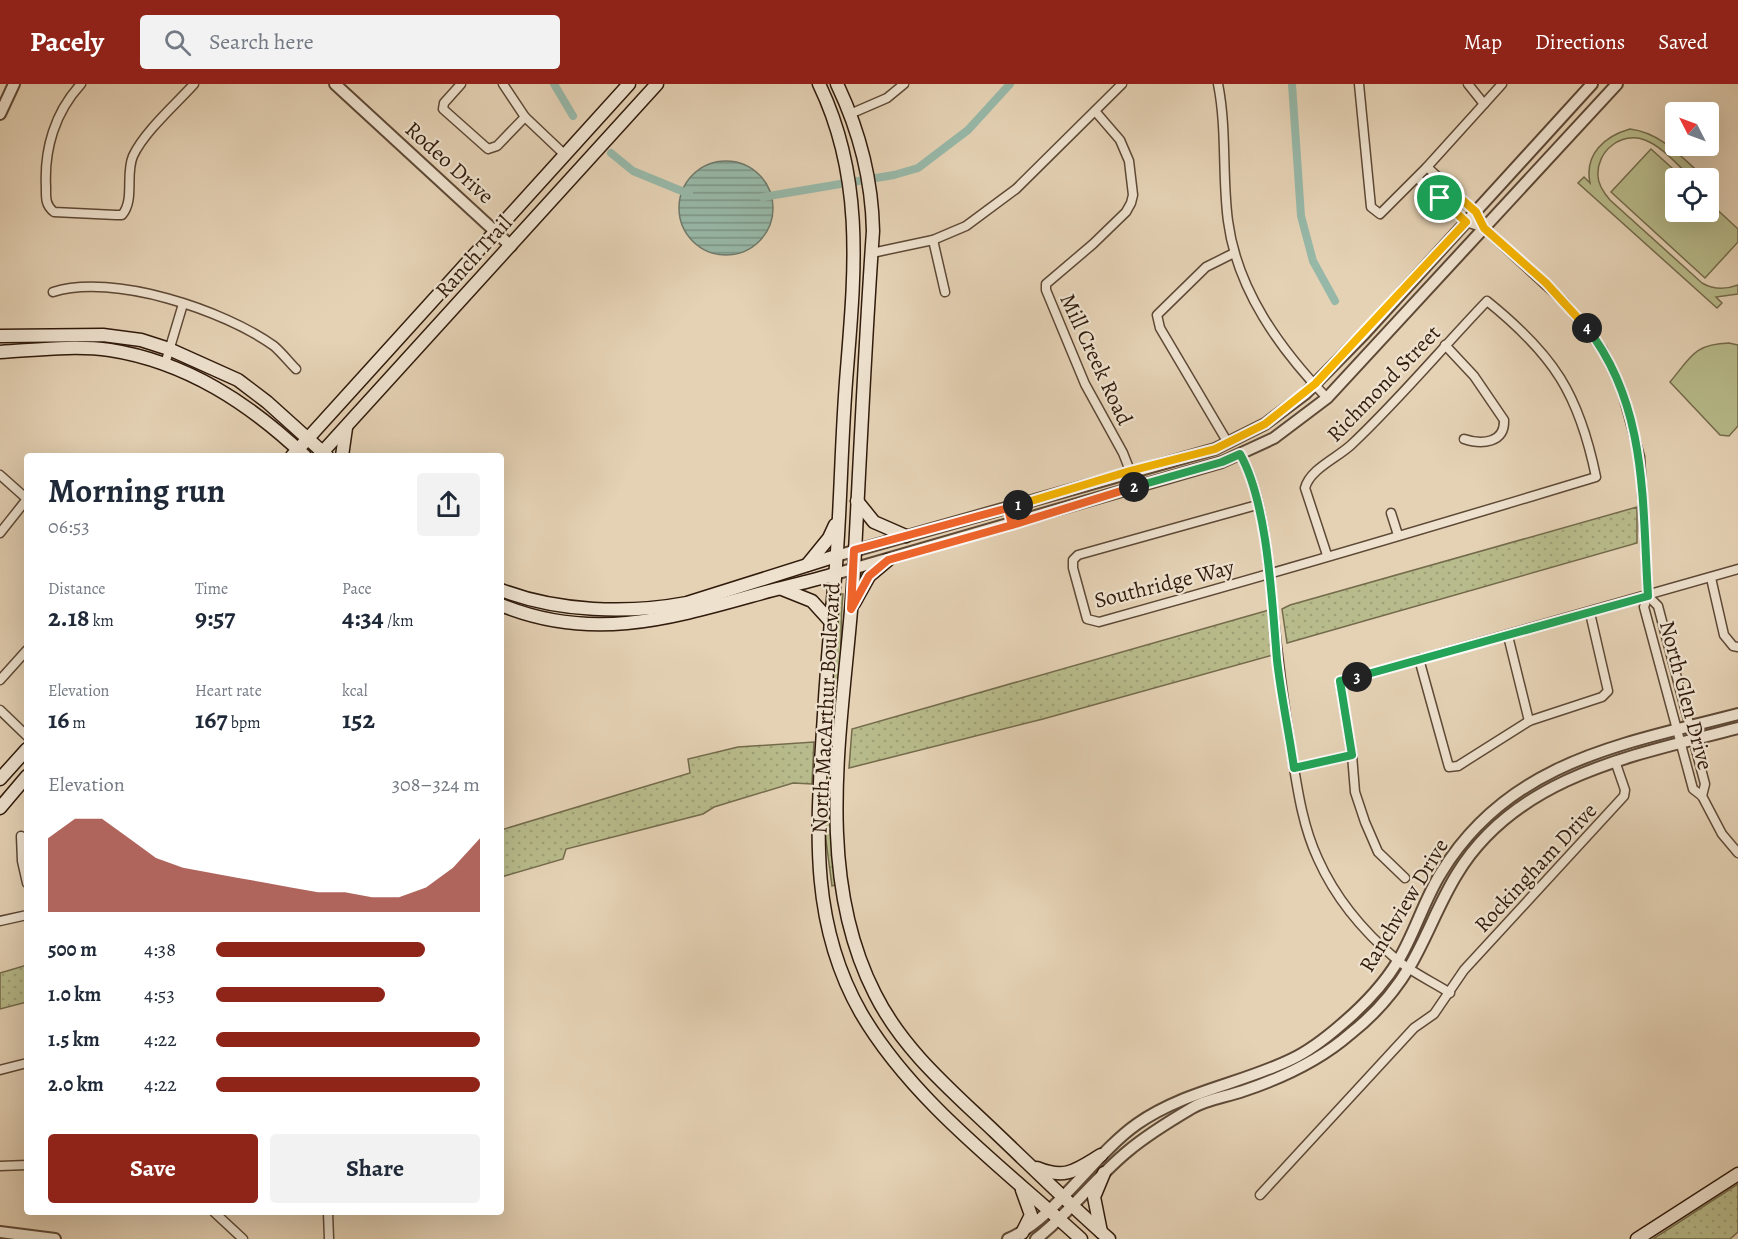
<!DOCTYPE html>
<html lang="en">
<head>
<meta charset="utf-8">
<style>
	body { margin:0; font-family:Alegreya,serif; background:#f2f2f3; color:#1f2937; height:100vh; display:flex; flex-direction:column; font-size:22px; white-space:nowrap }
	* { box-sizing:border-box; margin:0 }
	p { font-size:20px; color:#747a83 }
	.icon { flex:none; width:33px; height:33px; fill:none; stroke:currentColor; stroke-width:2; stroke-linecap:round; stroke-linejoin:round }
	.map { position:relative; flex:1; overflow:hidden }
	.panel { position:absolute; left:24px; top:369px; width:480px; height:762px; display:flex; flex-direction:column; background:#fff; border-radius:6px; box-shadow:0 6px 24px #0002 }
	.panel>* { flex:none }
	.needle { width:39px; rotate:312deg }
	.tools { position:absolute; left:1665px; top:18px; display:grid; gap:12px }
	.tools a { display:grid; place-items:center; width:54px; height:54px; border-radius:6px; background:#fff; box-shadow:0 6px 24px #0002; font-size:30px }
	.pin { position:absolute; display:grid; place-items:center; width:51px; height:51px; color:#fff; margin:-26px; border:3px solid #fff; border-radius:50%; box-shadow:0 2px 6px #0007 }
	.km { position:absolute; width:30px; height:30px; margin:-15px; border-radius:50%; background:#222; color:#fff; font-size:16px; line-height:30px; text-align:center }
	.round { display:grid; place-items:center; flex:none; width:63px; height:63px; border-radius:6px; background:#f2f2f3 }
	.summary { display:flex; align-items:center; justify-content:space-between; height:102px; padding:0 24px }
	h1 { font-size:33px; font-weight:700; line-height:45px }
	.figures { display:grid; grid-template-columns:repeat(3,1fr); gap:9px; height:102px; padding:6px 24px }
	.figures div { display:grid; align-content:center }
	.figures b { font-size:26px; font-weight:700 }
	.figures small { font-size:16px; font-weight:400 }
	.figures p { font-size:16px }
	.chart { height:168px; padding:12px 24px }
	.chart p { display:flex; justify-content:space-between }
	.chart svg { width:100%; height:108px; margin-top:6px; fill:#8f2418; opacity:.7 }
	.action { display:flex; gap:12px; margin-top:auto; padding:12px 24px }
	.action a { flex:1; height:69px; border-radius:6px; background:#8f2418; color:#fff; font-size:24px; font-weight:700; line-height:69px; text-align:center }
	.action a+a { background:#f2f2f3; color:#1f2937 }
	ul { padding:0 24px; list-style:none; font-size:20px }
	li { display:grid; grid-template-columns:96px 72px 1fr; align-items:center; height:45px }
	li i { height:15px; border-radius:8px; background:#8f2418 }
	header { display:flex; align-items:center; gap:36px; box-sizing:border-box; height:84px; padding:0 30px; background:#8f2418; color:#fff }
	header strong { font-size:28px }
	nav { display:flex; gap:33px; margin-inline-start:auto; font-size:21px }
	.search { width:420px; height:54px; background:#f2f2f3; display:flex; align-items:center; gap:15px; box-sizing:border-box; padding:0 21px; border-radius:6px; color:#747a83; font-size:22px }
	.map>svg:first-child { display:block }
	.grass { fill:url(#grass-dots); stroke:#746b4c; stroke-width:1.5 }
	.garden { fill:#b8bb8b; stroke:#746b4c; stroke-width:1.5 }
	.water { fill:url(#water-rules); stroke:#6e796a; stroke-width:1.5 }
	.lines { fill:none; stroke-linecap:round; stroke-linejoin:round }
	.canal { stroke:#97b8a8; stroke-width:8 }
	.minor-casing { stroke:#5e4936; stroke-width:11 }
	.tertiary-casing { stroke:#5e4936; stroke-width:14 }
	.secondary-casing { stroke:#311b0c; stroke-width:15 }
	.minor { stroke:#eee2cf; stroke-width:8 }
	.tertiary { stroke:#eee2cf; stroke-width:10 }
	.secondary { stroke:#eee2cf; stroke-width:12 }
	.split-1-casing { stroke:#fff; stroke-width:12 }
	.split-2-casing { stroke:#fff; stroke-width:12 }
	.split-3-casing { stroke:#fff; stroke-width:12 }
	.split-4-casing { stroke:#fff; stroke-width:12 }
	.split-5-casing { stroke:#fff; stroke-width:12 }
	.split-1 { stroke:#f5b400; stroke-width:8 }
	.split-2 { stroke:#f0652b; stroke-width:8 }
	.split-3 { stroke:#22a559; stroke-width:8 }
	.split-4 { stroke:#22a559; stroke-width:8 }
	.split-5 { stroke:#f5b400; stroke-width:8 }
	.labels { text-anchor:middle; stroke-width:4.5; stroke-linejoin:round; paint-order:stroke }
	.street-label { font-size:22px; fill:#311b0c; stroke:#eee2cf }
</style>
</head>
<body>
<header>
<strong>Pacely</strong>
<div class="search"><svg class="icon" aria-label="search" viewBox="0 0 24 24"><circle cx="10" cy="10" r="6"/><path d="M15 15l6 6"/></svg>Search here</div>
<nav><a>Map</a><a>Directions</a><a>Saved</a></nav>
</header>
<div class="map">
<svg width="1738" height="1155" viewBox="0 0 1738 1155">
	<defs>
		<pattern id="grass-dots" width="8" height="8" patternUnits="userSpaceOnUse" patternTransform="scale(1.5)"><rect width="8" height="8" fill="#b8bb8b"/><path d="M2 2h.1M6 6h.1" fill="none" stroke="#9fa077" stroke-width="1.8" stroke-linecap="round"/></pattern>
		<pattern id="water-rules" width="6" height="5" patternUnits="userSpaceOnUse" patternTransform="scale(1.5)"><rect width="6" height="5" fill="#97b8a8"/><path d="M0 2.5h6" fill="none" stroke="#7c9587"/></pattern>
	</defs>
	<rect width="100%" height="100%" fill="#e5d2b5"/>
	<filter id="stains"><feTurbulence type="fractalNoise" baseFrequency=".00333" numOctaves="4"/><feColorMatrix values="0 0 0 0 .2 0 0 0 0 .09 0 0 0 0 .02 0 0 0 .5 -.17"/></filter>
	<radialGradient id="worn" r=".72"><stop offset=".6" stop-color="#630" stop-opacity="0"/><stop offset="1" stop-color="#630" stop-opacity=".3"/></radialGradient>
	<g class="grass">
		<polygon points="1637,423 1637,459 1287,559 1282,525 1290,521"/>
		<path d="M838 510H843C840 541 841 571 841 602 840 669 830 734 835 801L832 802 823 734Z"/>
		<polygon points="1269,526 1273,571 1043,635 849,684 852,645"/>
		<polygon points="814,658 812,700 793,699 714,723 703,730 566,765 563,775 501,793 501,746 690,689 688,675 738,663"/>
		<polygon points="27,881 27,918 0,925 0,889"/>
		<polygon points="1738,1100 1738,1148 1730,1155 1653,1155"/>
	</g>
	<g class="garden">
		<path d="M1630 45C1662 49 1682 74 1705 94H1692C1678 82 1663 63 1645 56 1622 47 1596 67 1598 92 1598 101 1604 109 1610 116L1702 199C1714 206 1725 206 1738 201V210L1716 213 1722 219 1717 224 1578 99 1584 93 1590 99C1584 70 1605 52 1630 45Z"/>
		<polygon points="1651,65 1683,94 1676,94 1676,128 1708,128 1709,118 1738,145 1738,158 1705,194 1611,108"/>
		<path d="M1729 259 1738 261V342L1729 352 1720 351 1670 298C1691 273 1694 260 1729 259Z"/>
	</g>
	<circle class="water" cx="726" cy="124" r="47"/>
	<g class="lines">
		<g class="canal">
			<polyline points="554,0 573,32"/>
			<polyline points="1292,0 1301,132 1313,177 1335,217"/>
			<polyline points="611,69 633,87 689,110"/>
			<polyline points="763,113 894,91 918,84 968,46 1010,0"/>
		</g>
		<defs>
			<g id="minor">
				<path d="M81 0C55 28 44 65 46 103 46 113 45 121 54 128L116 131H122C135 116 125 90 133 72 144 48 176 20 194 0"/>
				<polyline points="461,0 444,19 443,25 488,65 497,62 525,33"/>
				<polyline points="503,0 525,33 564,70"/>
				<path d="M1218 0C1227 45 1222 92 1228 137 1237 206 1280 265 1327 314"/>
				<polyline points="1359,0 1371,123 1380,130 1427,83 1502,0"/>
				<polyline points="1468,0 1484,20"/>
				<polyline points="1095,27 1120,56 1129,77 1133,111 1131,119 1126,128 1093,160 1046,200 1046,206 1085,300 1123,369 1136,402"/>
				<polyline points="850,30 887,14 904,0"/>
				<polyline points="1427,83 1476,128 1484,144 1564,218 1603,266 1621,304 1640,373 1648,512 1644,523 1693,705 1702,712 1722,750 1738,769"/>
				<polyline points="1417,94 1466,138 1484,144"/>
				<polyline points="933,156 945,208"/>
				<polyline points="872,169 933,156 966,142 1016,105 1122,0"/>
				<path d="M53 208C113 189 224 226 274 262 282 269 289 278 296 285"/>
				<path d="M1445 261 1474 292 1504 336C1505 359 1482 361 1464 355"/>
				<polyline points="165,280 183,220"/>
				<polyline points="1228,359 1160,244 1157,231 1206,183 1234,169"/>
				<path d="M1240 370C1262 407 1268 473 1272 516 1277 566 1283 615 1291 665 1297 702 1302 741 1318 775 1335 813 1364 848 1396 875 1411 888 1433 898 1450 909"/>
				<polyline points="0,391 27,415"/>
				<path d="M1257 421 1078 471 1073 476V484L1087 535 1099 538C1265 492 1431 443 1596 393 1579 310 1554 271 1487 217 1441 265 1399 316 1351 361 1337 374 1310 385 1305 404L1327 471"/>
				<polyline points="1391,429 1398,451"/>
				<polyline points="0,449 27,415"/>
				<polyline points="1711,494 1724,551 1733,562 1738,563"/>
				<polyline points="1648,512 1658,522 1705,700 1702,712"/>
				<polyline points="1508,552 1529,637"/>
				<polyline points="1419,575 1447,676 1449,683 1458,682 1529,637 1602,613 1608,607 1590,529"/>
				<polyline points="0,596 27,566"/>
				<polyline points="0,626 27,652"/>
				<polyline points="1294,684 1352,671"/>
				<polyline points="21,752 22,777 27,799"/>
				<polyline points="1405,794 1378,768 1365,738 1355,708 1352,671 1340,598 1738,485"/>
				<polyline points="0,837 27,831"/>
				<polyline points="0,986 27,979"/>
				<polyline points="0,1082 27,1081"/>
				<polyline points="1260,1111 1414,944 1434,930 1464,886 1624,712 1625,706 1615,677"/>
				<polyline points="214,1128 243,1155"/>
				<polyline points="328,1128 329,1155"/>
			</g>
			<g id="tertiary">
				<polyline points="335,0 511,162"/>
				<polyline points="0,30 14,0"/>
				<polyline points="836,472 1215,365 1265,340 1305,310 1365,249 1592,0"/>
				<polyline points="835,490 1222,378 1274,354 1327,314 1617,0"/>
				<polyline points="0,1148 55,1155"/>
				<path d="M1008 1155C1055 1135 1093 1071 1137 1040 1184 1007 1241 1000 1292 975 1309 967 1327 953 1342 940 1362 923 1384 900 1398 877 1415 849 1424 816 1441 789 1509 677 1623 660 1738 630"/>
				<path d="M1036 1155C1070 1129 1095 1094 1128 1067 1147 1051 1170 1037 1192 1024 1207 1015 1226 1013 1243 1007 1282 994 1319 977 1350 950 1373 932 1395 907 1410 882 1427 853 1439 819 1457 790 1517 691 1636 671 1738 644"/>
			</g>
			<g id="secondary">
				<path d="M819 0C864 93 855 186 847 285 841 355 841 425 835 494 830 545 826 595 823 646 817 745 809 838 861 929 913 1018 1006 1086 1081 1155"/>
				<path d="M837 0C860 48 872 95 873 147 865 260 860 374 854 487 846 625 809 781 875 910 903 966 950 1005 995 1048 1033 1084 1070 1121 1109 1155"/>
				<polyline points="0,252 103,251 141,256 169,265 238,296 267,318 327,372"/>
				<path d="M0 268C36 266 74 261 110 266 187 278 250 320 305 372"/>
				<polyline points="292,372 629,0"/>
				<polyline points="319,372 657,0"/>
				<polyline points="342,372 346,344"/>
				<polyline points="857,417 874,438 906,452"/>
				<polyline points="807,481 829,454 835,441"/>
				<polyline points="782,505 812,517 831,538"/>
				<path d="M501 506C558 528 628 530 687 519L836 472"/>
				<polyline points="854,519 869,492 888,476"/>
				<path d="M501 521C589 557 665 536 751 512 779 504 808 498 835 490"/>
				<polyline points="0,695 27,665"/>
				<polyline points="0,724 27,692"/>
				<path d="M1037 1084C1066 1096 1076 1086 1101 1071"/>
				<polyline points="1022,1106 1031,1131 1022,1149"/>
				<polyline points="1101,1148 1094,1113 1104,1089"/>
				<polyline points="1637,1155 1738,1090"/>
			</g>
		</defs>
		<use href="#minor" class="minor-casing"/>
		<use href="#tertiary" class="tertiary-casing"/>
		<use href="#secondary" class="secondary-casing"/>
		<use href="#minor" class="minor"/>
		<use href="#tertiary" class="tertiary"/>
		<use href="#secondary" class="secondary"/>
	</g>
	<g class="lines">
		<defs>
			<polyline id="split-1" points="1018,421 1130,387 1215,365 1265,340 1315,300 1466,138 1440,114"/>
			<polyline id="split-2" points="1018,421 1008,424 1012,441 888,476 869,492 851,525 854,466 1008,424 1012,441 1134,403"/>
			<path id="split-3" d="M1134 403 1222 378 1240 370C1268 419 1272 519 1277 576 1281 612 1289 648 1294 684L1352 671 1340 597 1357 593"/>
			<path id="split-4" d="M1357 593 1648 512C1642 419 1648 322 1587 244"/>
			<polyline id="split-5" points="1440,114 1449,104 1476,128 1484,144 1546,199 1587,244"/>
		</defs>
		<use href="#split-1" class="split-1-casing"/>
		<use href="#split-2" class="split-2-casing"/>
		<use href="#split-3" class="split-3-casing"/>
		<use href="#split-4" class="split-4-casing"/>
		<use href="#split-5" class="split-5-casing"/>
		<use href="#split-1" class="split-1"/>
		<use href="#split-2" class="split-2"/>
		<use href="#split-3" class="split-3"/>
		<use href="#split-4" class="split-4"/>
		<use href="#split-5" class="split-5"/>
	</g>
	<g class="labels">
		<g class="street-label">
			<text transform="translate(450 78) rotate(42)" y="8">Rodeo Drive</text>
			<text transform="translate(473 172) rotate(-48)" y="8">Ranch Trail</text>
			<text transform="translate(1097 275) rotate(65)" y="8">Mill Creek Road</text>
			<text transform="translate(1383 299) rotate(-46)" y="8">Richmond Street</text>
			<text transform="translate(1164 499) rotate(-14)" y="8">Southridge Way</text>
			<text transform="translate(1687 611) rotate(75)" y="8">North Glen Drive</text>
			<text transform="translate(825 624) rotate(-87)" y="8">North MacArthur Boulevard</text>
			<text transform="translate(1535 783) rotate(-47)" y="8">Rockingham Drive</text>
			<text transform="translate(1403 821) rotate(-59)" y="8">Ranchview Drive</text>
		</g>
	</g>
	<rect width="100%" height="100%" filter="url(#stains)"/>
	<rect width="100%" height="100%" fill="url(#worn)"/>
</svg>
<div class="tools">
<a><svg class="needle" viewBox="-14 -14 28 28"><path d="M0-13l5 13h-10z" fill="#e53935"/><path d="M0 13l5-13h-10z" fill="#747a83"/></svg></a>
<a><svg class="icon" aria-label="locate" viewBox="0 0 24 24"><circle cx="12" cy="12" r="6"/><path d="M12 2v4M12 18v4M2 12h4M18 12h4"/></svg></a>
</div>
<div class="pin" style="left:1440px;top:114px;background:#1e9e55"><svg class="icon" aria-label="arrive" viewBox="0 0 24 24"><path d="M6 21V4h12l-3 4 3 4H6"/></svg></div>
<b class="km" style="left:1018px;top:421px">1</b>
<b class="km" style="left:1134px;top:403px">2</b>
<b class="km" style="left:1357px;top:593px">3</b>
<b class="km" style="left:1587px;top:244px">4</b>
<section class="panel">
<div class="summary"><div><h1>Morning run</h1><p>06:53</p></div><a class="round"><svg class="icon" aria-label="share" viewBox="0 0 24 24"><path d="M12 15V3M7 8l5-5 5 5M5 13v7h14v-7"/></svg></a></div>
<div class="figures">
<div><p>Distance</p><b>2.18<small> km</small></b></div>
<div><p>Time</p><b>9:57</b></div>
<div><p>Pace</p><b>4:34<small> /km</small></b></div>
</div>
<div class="figures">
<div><p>Elevation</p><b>16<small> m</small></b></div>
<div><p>Heart rate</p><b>167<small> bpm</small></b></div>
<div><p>kcal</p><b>152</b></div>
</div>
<div class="chart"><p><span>Elevation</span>308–324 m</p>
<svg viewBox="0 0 160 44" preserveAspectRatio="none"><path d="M0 44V14L10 6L20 6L30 14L40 22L50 26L60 28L70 30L80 32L90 34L100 36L110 36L120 38L130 38L140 34L150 26L160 14V44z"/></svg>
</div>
<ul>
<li><b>500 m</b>4:38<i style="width:79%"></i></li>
<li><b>1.0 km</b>4:53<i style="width:64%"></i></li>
<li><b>1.5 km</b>4:22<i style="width:100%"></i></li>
<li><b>2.0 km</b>4:22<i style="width:100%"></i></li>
</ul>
<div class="action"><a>Save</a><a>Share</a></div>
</section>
</div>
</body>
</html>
